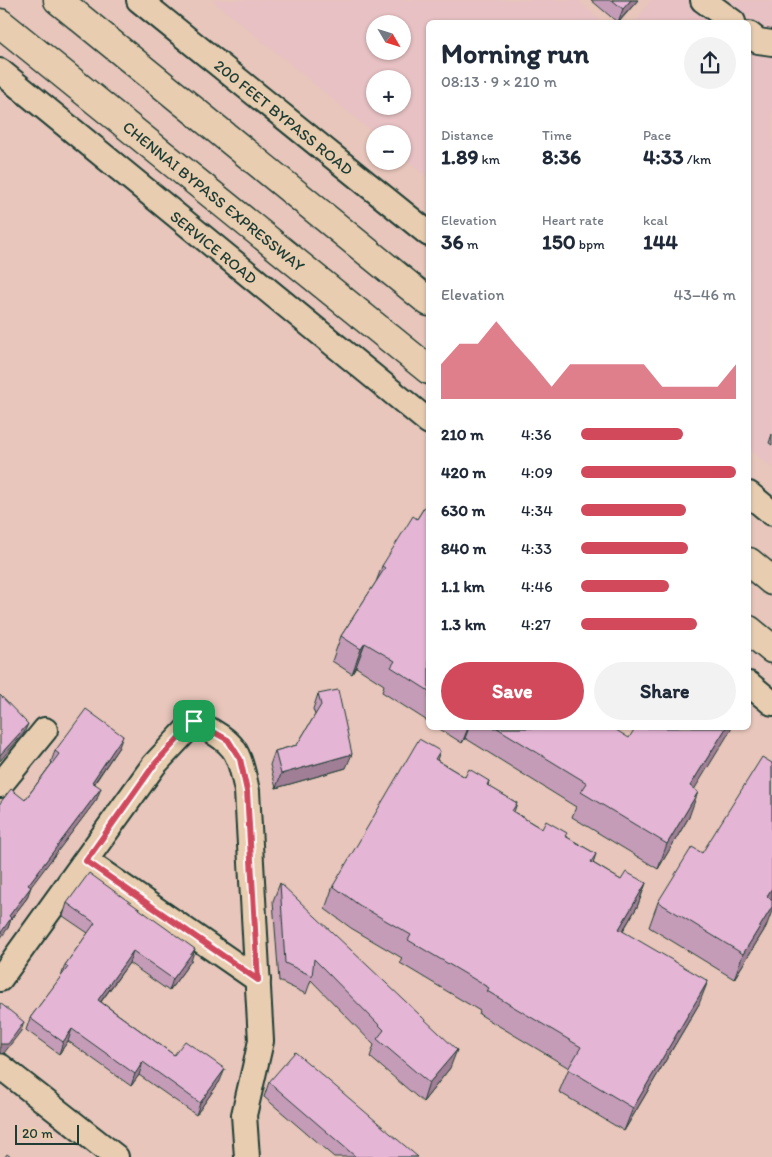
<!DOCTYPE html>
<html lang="en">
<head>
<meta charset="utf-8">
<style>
	body { margin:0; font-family:Itim,sans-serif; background:#f2f2f3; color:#1f2937; height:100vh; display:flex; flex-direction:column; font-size:19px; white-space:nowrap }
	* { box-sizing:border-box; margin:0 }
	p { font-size:16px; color:#747a83 }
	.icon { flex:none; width:28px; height:28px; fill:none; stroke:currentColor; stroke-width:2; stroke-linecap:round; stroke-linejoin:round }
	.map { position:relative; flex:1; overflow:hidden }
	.side { position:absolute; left:426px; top:20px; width:325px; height:710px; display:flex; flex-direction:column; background:#fff; border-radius:8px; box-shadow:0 1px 4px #0004 }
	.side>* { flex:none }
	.needle { width:32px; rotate:128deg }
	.controls { position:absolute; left:366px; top:15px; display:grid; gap:10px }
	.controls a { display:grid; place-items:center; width:45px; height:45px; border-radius:50%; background:#fff; box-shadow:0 1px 4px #0004; font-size:25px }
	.scale { position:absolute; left:15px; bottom:12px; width:64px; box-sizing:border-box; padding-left:5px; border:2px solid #1f3d34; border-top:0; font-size:14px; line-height:18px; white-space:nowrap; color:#1f3d34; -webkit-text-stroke:4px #e9cdb0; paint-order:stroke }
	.pin { position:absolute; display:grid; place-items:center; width:42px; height:42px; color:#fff; margin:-21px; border-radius:10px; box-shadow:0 2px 8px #0006 }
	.round { display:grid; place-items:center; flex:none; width:52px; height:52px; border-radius:26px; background:#f2f2f3 }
	.head { display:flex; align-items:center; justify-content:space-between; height:85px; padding:0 15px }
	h1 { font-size:28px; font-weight:700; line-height:38px }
	.figures { display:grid; grid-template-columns:repeat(3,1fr); gap:8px; height:85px; padding:5px 15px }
	.figures div { display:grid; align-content:center }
	.figures b { font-size:21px; font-weight:700 }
	.figures small { font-size:14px; font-weight:400 }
	.figures p { font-size:14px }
	.chart { height:140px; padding:10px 15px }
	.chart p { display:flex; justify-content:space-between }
	.chart svg { width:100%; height:90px; margin-top:5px; fill:#d1495b; opacity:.7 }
	.primary-button { display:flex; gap:10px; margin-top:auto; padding:10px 15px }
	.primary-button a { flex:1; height:58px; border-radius:30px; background:#d1495b; color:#fff; font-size:20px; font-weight:700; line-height:58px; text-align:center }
	.primary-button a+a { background:#f2f2f3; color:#1f2937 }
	ul { padding:0 15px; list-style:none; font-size:16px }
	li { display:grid; grid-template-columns:80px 60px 1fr; align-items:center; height:38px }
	li i { height:12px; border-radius:6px; background:#d1495b }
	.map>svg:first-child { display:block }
	.built { fill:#e7c1c3; fill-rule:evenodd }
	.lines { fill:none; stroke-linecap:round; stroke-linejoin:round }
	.minor-casing { stroke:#1f3d34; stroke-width:28 }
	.highway-casing { stroke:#1f3d34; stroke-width:31 }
	.minor { stroke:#e9cdb0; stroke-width:24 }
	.highway { stroke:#e9cdb0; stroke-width:28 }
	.wall { fill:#c59cb8; stroke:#1f3d34 }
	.shaded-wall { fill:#a07f96; stroke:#1f3d34 }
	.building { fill:#e5b5d6; stroke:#1f3d34 }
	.route-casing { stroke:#fff; stroke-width:10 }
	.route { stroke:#d1495b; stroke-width:6 }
	.labels { text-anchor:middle; stroke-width:4; stroke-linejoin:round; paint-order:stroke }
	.street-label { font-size:16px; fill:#1f3d34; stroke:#e9cdb0 }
</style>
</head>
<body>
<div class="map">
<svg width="772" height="1157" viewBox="0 0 772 1157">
	<rect width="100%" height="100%" fill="#e8c6bb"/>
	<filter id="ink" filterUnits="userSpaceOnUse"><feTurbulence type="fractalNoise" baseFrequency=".02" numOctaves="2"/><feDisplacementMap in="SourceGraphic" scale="10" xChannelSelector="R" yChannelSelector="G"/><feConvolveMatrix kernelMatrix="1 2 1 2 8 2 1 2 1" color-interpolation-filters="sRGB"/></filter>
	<g filter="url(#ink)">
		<g class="built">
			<path d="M212 0H577L602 22H429V179L403 157 402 134H375ZM375 24H402V51H375ZM375 79H402V106H375Z"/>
			<polygon points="651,0 772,0 772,468 749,449 749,22 636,22"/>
		</g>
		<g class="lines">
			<defs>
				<g id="minor">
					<polyline points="139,0 429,234"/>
					<polyline points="703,0 733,22"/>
					<polyline points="749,34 758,41 772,43"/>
					<polyline points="0,71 429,422"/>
					<polyline points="749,494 772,513"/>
					<polyline points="749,684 772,703"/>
					<polyline points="0,785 45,730"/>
					<polyline points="86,861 258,980"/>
					<path d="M0 979 154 765 195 721C235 745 237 744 247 791L261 1041 244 1115 247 1157"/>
					<polyline points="0,1066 116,1157"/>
				</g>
				<g id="highway">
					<polyline points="58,0 429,302"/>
					<polyline points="0,23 429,370"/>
					<polyline points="749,562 772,581"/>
					<polyline points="749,630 772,649"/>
				</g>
			</defs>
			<use href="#minor" class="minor-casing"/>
			<use href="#highway" class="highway-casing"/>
			<use href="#minor" class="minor"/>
			<use href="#highway" class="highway"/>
		</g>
		<g class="wall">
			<polygon points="591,0 638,0 619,22 617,22"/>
			<polygon points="772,434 772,445 769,443"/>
			<polygon points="429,500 429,722 382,692 384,685 356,667 352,674 332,661 341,636 376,582 382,566 417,519"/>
			<polygon points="318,694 346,768 276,788 270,765 275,751 297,745 315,715 313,709"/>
			<polygon points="438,728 613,728 694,789 689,817 658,869 572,817 576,807 465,738 462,743"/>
			<polygon points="119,747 95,783 97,799 30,887 27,898 11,919 8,928 25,800 52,763 51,762 55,751"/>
			<polygon points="440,751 437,760 465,777 489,781 488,786 517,803 514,812 542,829 565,836 596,854 593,863 621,880 646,883 637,907 623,931 699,1004 624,1131 559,1092 569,1068 479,1014 480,1011 400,963 402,958 351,928 325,909 333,886"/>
			<polygon points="772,763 772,898 766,927 734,979 649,927 658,902 702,853"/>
			<polygon points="280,883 450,1068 423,1102 370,1057 374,1045 311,980 306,994 279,981 273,901"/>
			<polygon points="67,903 191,961 169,991 129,963 101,1002 174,1055 220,1081 196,1115 139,1075 131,1086 68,1041 59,1054 26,1030 30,1018 61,977 65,965 88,933 63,916"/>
			<polygon points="269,1082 418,1157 334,1157 264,1097"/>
		</g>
		<g class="shaded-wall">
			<polygon points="631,0 638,0 618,22 623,9"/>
			<polygon points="365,643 356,667 352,674 361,649"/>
			<polygon points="28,724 24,733 0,761 0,755"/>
			<polygon points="468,728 469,728 465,738 462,743"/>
			<polygon points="726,728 732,728 681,811 690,786"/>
			<polygon points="123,736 119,747 88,792 92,782"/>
			<polygon points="352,754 346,768 276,788 281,774"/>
			<polygon points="101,788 97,799 24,896 28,885"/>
			<polygon points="698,792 689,817 658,869 667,844"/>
			<polygon points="646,883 637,907 610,952 619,929"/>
			<polygon points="31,887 27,898 11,919 8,928 0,939 0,934 9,916"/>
			<polygon points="772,888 772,898 758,921 767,896"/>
			<polygon points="772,907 772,911 766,927 734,979 743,954"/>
			<polygon points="195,949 191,961 169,991 173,979"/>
			<polygon points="133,951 129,963 93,1012 98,1000"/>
			<polygon points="708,981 699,1004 624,1131 633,1108"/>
			<polygon points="24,1022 21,1031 4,1053 0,1054 0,1044"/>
			<polygon points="72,1029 68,1041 59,1054 63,1042"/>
			<polygon points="457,1050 450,1068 423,1102 429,1083"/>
			<polygon points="143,1062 139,1075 131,1086 135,1074"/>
			<polygon points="225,1069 220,1081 196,1115 200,1103"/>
		</g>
		<g class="building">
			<polygon points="612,0 631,0 623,9"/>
			<polygon points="429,500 429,691 391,667 395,661 365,643 361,649 341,636 385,568 382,566 413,516 417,519"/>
			<polygon points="338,690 352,754 281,774 275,751 297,745 321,705 318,694"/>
			<polygon points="0,695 28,724 0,755"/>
			<polygon points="86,709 123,736 92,782 101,788 28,885 31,887 9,916 11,918 0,934 0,803 11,789 25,800 59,754 55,751"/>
			<polygon points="497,728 613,728 629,738 635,728 726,728 690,786 698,792 667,844 581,792 587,783"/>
			<polygon points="419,739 440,751 435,759 465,777 469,769 489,781 487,785 517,803 512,811 542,829 546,821 567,833 565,836 596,854 591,862 621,880 626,872 646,883 619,929 708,981 633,1108 568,1069 581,1047 487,991 489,988 408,940 411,935 359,905 333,886"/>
			<polygon points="762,757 772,763 772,888 767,896 772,900 772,907 743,954 658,902 692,847 702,853"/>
			<polygon points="89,873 195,949 173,979 133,951 98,1000 174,1055 185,1041 225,1069 200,1103 143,1062 135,1074 72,1029 63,1042 30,1018 68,967 65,965 95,923 67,903"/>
			<polygon points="280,883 457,1050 429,1083 377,1039 384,1030 314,959 312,976 285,963"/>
			<polygon points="0,1003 24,1022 8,1044 0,1044"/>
			<polygon points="295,1052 418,1157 356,1157 269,1082"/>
			<polygon points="7,1154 11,1157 5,1157"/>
		</g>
	</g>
	<g class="lines" filter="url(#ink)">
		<defs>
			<polygon id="route" points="194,721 228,740 240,759 247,791 258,980 86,861 154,765"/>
		</defs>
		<use href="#route" class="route-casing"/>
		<use href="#route" class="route"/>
	</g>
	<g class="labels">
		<g class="street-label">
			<text transform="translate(284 117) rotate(39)" y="6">200 FEET BYPASS ROAD</text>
			<text transform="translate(214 196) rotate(39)" y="6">CHENNAI BYPASS EXPRESSWAY</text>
			<text transform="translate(214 247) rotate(39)" y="6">SERVICE ROAD</text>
		</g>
	</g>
</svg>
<div class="controls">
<a><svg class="needle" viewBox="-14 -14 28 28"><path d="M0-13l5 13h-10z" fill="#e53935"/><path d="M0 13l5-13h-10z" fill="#747a83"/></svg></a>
<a>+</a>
<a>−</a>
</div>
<div class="scale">20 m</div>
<div class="pin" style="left:194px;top:721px;background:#1e9e55"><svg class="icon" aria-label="arrive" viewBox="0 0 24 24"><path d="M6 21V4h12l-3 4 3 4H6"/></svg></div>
<section class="side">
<div class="head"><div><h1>Morning run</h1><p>08:13 · 9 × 210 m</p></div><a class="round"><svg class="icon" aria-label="share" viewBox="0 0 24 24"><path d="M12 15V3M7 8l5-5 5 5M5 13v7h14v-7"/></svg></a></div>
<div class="figures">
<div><p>Distance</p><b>1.89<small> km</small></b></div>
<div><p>Time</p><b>8:36</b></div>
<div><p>Pace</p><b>4:33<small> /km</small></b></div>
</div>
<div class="figures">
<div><p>Elevation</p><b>36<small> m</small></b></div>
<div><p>Heart rate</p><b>150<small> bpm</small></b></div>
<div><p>kcal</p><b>144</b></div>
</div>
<div class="chart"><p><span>Elevation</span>43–46 m</p>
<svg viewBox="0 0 160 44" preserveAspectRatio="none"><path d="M0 44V27L10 17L20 17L30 6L40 17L50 27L60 38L70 27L80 27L90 27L100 27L110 27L120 38L130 38L140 38L150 38L160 27V44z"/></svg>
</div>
<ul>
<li><b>210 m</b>4:36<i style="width:66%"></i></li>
<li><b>420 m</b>4:09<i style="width:100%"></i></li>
<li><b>630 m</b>4:34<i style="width:68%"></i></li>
<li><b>840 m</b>4:33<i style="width:69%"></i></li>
<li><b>1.1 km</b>4:46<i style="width:57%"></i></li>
<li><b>1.3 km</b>4:27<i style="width:75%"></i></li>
</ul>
<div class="primary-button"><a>Save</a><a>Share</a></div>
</section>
</div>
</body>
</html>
